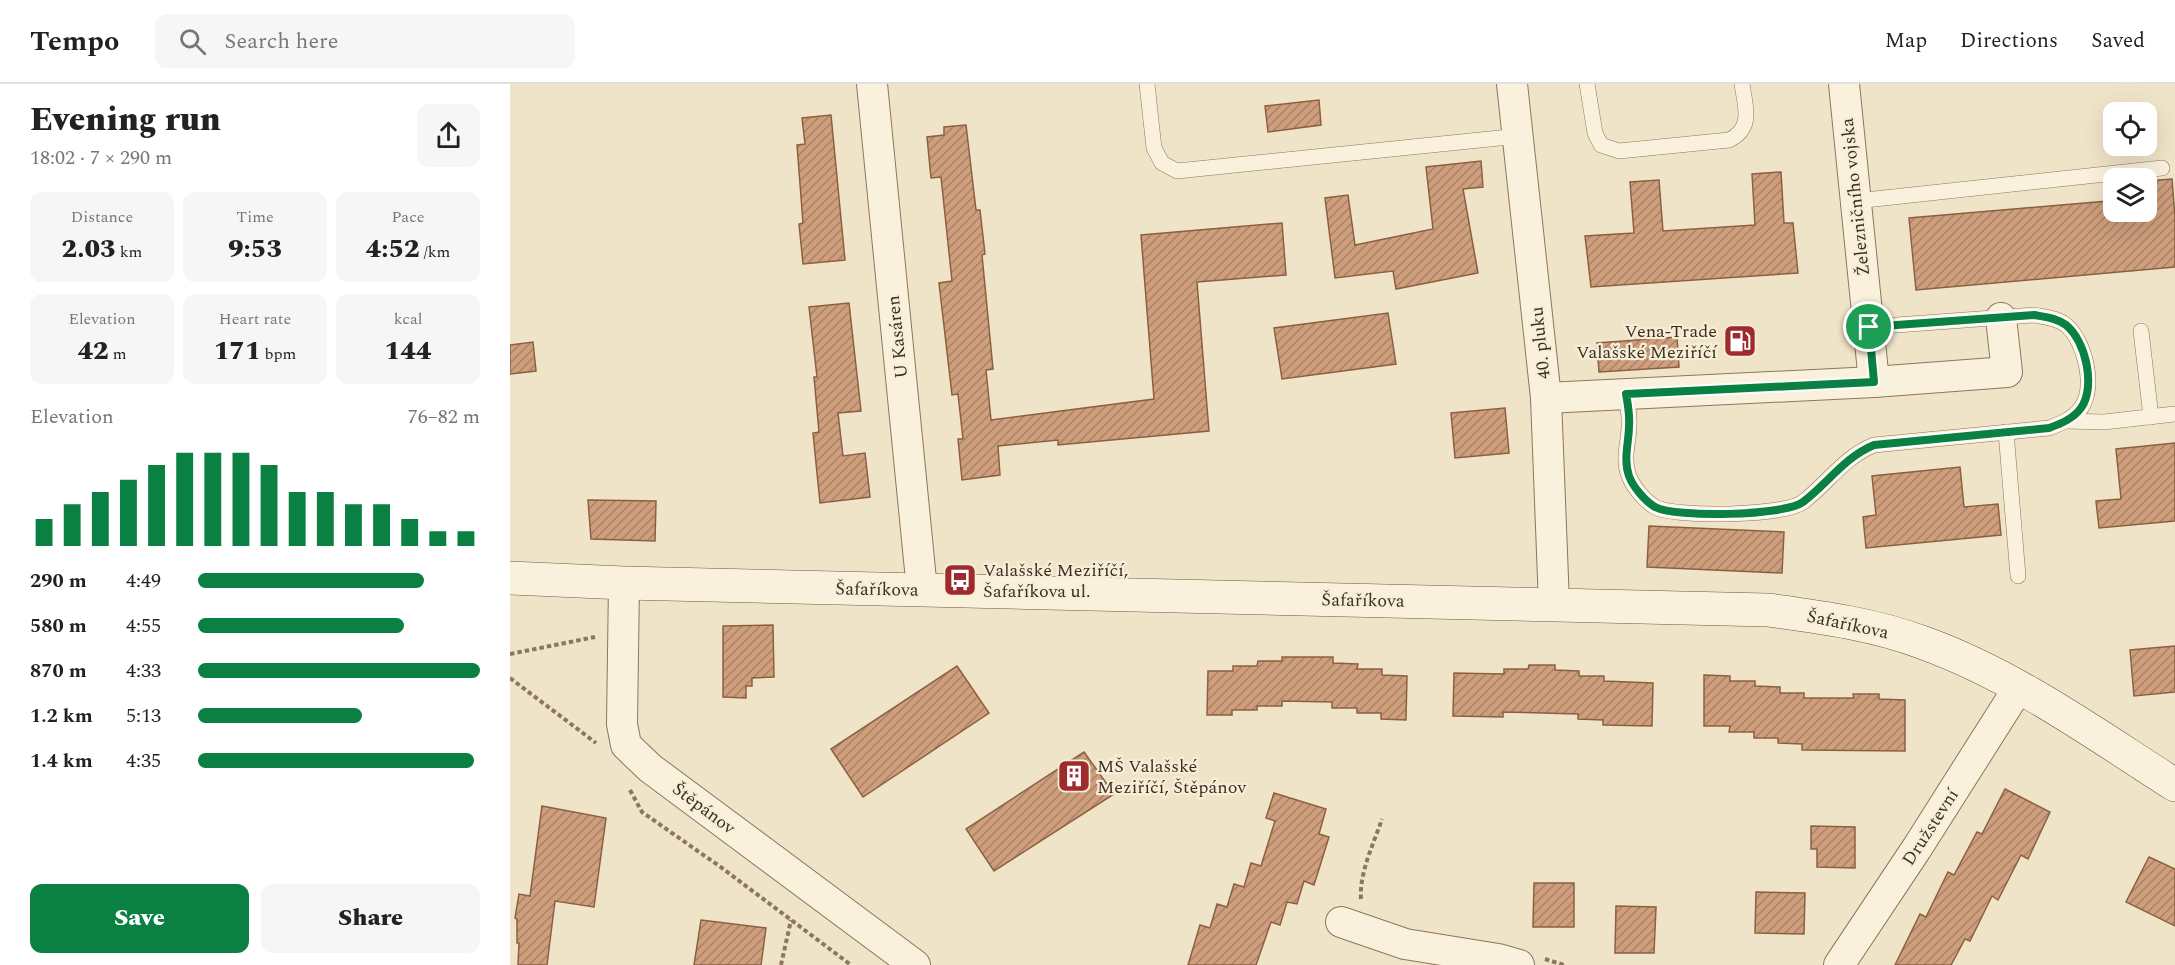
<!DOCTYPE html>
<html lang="en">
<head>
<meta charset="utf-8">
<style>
	body { margin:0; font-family:Spectral,serif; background:#f6f6f6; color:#222; height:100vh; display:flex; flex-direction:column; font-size:22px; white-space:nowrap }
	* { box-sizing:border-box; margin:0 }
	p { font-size:20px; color:#767676 }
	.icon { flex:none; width:33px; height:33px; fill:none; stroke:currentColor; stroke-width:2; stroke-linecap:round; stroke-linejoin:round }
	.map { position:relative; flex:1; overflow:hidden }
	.panel { display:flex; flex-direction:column; background:#fff; width:510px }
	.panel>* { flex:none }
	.controls { position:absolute; left:1593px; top:18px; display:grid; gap:12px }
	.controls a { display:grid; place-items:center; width:54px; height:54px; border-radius:12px; background:#fff; box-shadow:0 6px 24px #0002; font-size:30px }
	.pin { position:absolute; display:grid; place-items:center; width:51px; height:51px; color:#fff; margin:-26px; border:3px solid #fff; border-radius:50%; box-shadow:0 2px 6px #0007 }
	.round { display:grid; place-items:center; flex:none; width:63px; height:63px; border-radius:12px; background:#f6f6f6 }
	.headline { display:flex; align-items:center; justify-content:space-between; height:102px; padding:0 30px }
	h1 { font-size:33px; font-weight:800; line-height:45px }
	.stats { display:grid; grid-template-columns:repeat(3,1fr); gap:9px; height:102px; padding:6px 30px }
	.stats div { display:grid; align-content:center; border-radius:12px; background:#f6f6f6; text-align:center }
	.stats b { font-size:26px; font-weight:800 }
	.stats small { font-size:16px; font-weight:400 }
	.stats p { font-size:16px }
	.chart { height:168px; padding:12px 30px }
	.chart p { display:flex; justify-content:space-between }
	.chart svg { width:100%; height:108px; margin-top:6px; stroke:#0b8043; stroke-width:6 }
	.cta { display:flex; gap:12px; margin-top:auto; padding:12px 30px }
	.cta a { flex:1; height:69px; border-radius:12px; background:#0b8043; color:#fff; font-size:24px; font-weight:800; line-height:69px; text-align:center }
	.cta a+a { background:#f6f6f6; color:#222 }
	ul { padding:0 30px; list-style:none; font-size:20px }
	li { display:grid; grid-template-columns:96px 72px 1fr; align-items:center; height:45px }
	li i { height:15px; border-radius:8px; background:#0b8043 }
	header { display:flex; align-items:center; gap:36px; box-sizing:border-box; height:84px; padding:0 30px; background:#fff; border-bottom:2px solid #e0e0e0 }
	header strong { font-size:28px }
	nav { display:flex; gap:33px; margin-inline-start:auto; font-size:21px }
	.search { width:420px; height:54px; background:#f6f6f6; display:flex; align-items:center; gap:15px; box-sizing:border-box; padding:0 21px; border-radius:12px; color:#767676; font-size:22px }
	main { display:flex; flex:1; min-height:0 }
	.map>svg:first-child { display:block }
	.building { fill:url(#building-hatch); stroke:#8d5f41; stroke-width:1.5 }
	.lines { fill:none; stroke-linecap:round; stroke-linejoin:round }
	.lane-casing { stroke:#8d765c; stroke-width:16 }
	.street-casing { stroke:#8d765c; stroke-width:32 }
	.secondary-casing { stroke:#6f573f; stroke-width:34 }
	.path { stroke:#8d765c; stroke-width:4; stroke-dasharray:4.5 3; stroke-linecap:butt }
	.lane { stroke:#faf1dc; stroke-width:15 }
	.street { stroke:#faf1dc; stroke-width:30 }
	.secondary { stroke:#faf1dc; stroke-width:33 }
	.route-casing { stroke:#fff; stroke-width:12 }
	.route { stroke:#0b8043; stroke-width:8 }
	.labels { text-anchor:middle; stroke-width:4.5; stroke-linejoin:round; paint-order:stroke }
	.street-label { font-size:18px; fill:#3d2e20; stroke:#f7eed8 }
	.poi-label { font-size:18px; fill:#3d2e20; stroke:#f7eed8; text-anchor:start }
</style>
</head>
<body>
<header>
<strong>Tempo</strong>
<div class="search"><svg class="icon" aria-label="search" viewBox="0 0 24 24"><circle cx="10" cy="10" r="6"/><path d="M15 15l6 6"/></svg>Search here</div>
<nav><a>Map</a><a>Directions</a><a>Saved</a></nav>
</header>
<main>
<section class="panel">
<div class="headline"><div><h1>Evening run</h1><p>18:02 · 7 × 290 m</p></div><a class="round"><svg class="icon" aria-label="share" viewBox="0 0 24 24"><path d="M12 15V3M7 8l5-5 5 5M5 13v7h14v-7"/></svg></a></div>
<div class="stats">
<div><p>Distance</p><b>2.03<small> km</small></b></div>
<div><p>Time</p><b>9:53</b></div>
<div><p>Pace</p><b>4:52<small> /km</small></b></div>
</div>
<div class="stats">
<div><p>Elevation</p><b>42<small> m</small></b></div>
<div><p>Heart rate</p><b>171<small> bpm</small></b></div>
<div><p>kcal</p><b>144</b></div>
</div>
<div class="chart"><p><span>Elevation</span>76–82 m</p>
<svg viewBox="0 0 160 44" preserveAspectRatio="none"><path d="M5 44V33M15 44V27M25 44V22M35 44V17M45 44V11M55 44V6M65 44V6M75 44V6M85 44V11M95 44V22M105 44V22M115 44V27M125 44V27M135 44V33M145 44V38M155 44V38"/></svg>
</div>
<ul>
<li><b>290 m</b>4:49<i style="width:80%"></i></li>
<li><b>580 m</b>4:55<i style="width:73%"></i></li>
<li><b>870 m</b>4:33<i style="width:100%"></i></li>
<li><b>1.2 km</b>5:13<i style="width:58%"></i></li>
<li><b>1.4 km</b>4:35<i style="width:98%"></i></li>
</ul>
<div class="cta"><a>Save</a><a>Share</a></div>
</section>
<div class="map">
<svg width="1665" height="881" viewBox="0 0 1665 881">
	<defs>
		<pattern id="building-hatch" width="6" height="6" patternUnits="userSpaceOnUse" patternTransform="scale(1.5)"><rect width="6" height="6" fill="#cf9f7d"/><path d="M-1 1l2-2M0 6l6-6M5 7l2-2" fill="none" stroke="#a98266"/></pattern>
	</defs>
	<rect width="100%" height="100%" fill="#f0e4c8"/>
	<g class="building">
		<polygon points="809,16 811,41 758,48 755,22"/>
		<polygon points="321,31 335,176 293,180 289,140 293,139 287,61 295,60 292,34"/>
		<polygon points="456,41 466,126 470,126 475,170 472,171 483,285 476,286 481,336 644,315 631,151 772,139 776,191 687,198 699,347 548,361 548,356 488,362 490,391 452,396 448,355 453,355 448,310 442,311 429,199 442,197 431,93 421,94 417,53 434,51 434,43"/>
		<polygon points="971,77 973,103 953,105 968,189 886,205 883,187 825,194 815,114 838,111 845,161 923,145 916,83"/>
		<polygon points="1271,88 1274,139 1283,139 1288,189 1081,203 1075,152 1124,149 1120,98 1149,96 1153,147 1245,141 1242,90"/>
		<polygon points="1662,95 1665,133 1665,183 1406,206 1399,134 1598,117 1596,101 1604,100 1604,128 1636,128 1636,97"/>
		<polygon points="339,219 351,327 328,329 333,372 355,369 360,413 310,419 303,349 309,348 304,293 307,293 299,223"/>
		<polygon points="878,229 886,280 772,295 764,244"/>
		<polygon points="1167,253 1169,283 1089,288 1087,259"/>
		<polygon points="23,258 26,287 0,290 0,261"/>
		<polygon points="995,324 999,369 945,374 941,329"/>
		<polygon points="1665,359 1665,437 1589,444 1586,417 1611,415 1606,365"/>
		<polygon points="1450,383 1454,423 1488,420 1491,451 1356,464 1353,433 1366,431 1362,392"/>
		<polygon points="78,416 146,417 145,457 81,455"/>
		<polygon points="1139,442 1274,448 1272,489 1137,483"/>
		<polygon points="263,541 264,593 242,594 242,602 236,602 236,614 213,613 213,542"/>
		<polygon points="1665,562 1665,608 1624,612 1620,566"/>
		<polygon points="772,573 823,573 823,579 848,580 847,585 872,585 872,591 897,592 896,636 871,635 871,629 847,629 847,624 822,624 822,618 772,617 772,622 747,622 747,626 722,626 722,631 697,631 698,587 723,587 723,582 747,582 748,577 772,577"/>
		<polygon points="1019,581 1045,581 1045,586 1069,587 1069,592 1094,592 1094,597 1143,599 1142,642 1093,641 1093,636 1068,635 1068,630 993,628 993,633 943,632 944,589 994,590 994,585 1018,585"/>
		<polygon points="447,582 479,629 353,713 321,665"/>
		<polygon points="1194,591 1220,592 1220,597 1245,597 1245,602 1270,603 1270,609 1294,609 1294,614 1344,614 1343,610 1369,610 1369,615 1395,616 1395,667 1292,666 1292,660 1268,659 1268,654 1244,654 1244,648 1219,648 1220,642 1194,642"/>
		<polygon points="574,668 604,710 484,787 456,745"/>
		<polygon points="1495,705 1540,728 1518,775 1511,771 1488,816 1482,812 1460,857 1455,855 1441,881 1385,881 1410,830 1416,833 1438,788 1444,791 1467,748 1472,750"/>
		<polygon points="764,709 816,725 809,750 819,753 804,801 794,797 787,820 777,818 770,841 761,838 746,881 678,881 690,841 700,844 707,820 717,823 724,800 734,803 741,779 751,782 765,737 756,734"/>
		<polygon points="32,722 96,734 84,823 45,817 37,881 8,881 9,859 7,859 7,835 5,834 9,810 20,812"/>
		<polygon points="1301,742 1345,743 1345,784 1307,783 1307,765 1301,765"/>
		<polygon points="1639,773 1665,785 1665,842 1616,818"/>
		<polygon points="1024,799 1064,799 1064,843 1023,843"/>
		<polygon points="1246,808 1295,809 1294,850 1245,849"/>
		<polygon points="1106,822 1146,823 1144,869 1105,869"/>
		<polygon points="191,836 256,844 251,881 184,881"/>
	</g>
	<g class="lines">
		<defs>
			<g id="lane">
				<polyline points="637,0 644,64 652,79 667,87 1009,52"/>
				<path d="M1077 0 1085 49 1091 61 1109 67 1219 56C1244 44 1235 22 1232 0"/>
				<polyline points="1346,117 1652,84"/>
				<polyline points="1631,247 1641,333"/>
				<path d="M1116 310C1117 321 1120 331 1119 342 1119 358 1112 375 1119 392 1123 403 1135 417 1145 423 1166 434 1275 432 1293 418 1318 399 1334 373 1364 361L1539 344C1550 340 1563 335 1571 324 1586 303 1575 257 1556 241 1547 234 1535 233 1524 231L1359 243"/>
				<polyline points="1556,337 1594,338 1665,330"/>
				<polyline points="1496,348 1508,492"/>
			</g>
			<g id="street">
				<polyline points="362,0 412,506"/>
				<polyline points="1002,0 1036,314 1044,520"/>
				<polyline points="1334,0 1364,298"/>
				<polyline points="1036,314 1364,298 1497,288 1491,234"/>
				<polyline points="114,499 112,640 116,661 140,684 405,881"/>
				<polyline points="831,838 895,860 988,875 1009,881"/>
				<polyline points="1329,881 1407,764 1509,603"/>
			</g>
			<path id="secondary" d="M0 494 114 499 1258 526C1310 533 1364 540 1414 559 1505 592 1585 650 1665 701"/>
		</defs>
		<use href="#lane" class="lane-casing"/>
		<use href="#street" class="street-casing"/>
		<use href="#secondary" class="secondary-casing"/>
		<g class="path">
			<polyline points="0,570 85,553"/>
			<polyline points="0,594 86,659"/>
			<polyline points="120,706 132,728 212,784 341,881"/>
			<path d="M851 815C849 789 864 759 872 735"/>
			<polyline points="1035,875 1054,881"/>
			<polyline points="271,881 281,836"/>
		</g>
		<use href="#lane" class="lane"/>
		<use href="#street" class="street"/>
		<use href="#secondary" class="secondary"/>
	</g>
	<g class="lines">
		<defs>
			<path id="route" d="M1524 231C1535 233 1547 234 1556 241 1576 257 1586 303 1571 324 1563 335 1550 340 1539 344L1364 361C1335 373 1318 399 1293 418 1274 432 1166 434 1145 423 1135 417 1123 403 1119 392 1113 375 1119 358 1119 342 1120 331 1118 321 1116 310L1364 298 1359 243Z"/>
		</defs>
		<use href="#route" class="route-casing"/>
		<use href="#route" class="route"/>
	</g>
	<defs>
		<symbol id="fuel-square" viewBox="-11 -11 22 22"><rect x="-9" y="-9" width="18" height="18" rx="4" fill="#9e2a2b" stroke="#f7eed8"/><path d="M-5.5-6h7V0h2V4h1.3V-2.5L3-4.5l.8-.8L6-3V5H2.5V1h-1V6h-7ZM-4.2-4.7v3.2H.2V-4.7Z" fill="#fff"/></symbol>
		<symbol id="bus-square" viewBox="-11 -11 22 22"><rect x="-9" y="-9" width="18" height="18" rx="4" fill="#9e2a2b" stroke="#f7eed8"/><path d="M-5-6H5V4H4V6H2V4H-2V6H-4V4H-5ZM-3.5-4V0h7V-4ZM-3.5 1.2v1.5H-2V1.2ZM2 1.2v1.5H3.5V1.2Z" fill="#fff"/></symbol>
		<symbol id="building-square" viewBox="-11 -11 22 22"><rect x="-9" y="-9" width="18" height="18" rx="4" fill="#9e2a2b" stroke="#f7eed8"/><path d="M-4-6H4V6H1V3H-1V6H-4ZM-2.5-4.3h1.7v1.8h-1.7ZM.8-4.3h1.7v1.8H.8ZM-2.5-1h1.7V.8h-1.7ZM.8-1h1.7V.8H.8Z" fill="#fff"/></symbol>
	</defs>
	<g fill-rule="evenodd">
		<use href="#fuel-square" x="1211" y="238" width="38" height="38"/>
		<use href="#bus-square" x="431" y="477" width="38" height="38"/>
		<use href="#building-square" x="545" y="673" width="38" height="38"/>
	</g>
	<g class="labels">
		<g class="street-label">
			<text transform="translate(1345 113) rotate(-96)" y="6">Železničního vojska</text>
			<text transform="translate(387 253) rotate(-96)" y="6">U Kasáren</text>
			<text transform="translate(1030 259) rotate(-96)" y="6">40. pluku</text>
			<text transform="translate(367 505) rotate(1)" y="6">Šafaříkova</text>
			<text transform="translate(853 516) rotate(1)" y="6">Šafaříkova</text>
			<text transform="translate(1338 540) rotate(12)" y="6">Šafaříkova</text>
			<text transform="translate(194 724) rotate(37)" y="6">Štěpánov</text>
			<text transform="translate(1420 743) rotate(-57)" y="6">Družstevní</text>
		</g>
		<g class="poi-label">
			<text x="1207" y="253" text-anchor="end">Vena-Trade<tspan x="1207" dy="21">Valašské Meziříčí</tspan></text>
			<text x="473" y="492">Valašské Meziříčí,<tspan x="473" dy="21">Šafaříkova ul.</tspan></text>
			<text x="587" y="688">MŠ Valašské<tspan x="587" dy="21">Meziříčí, Štěpánov</tspan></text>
		</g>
	</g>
</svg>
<div class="controls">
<a><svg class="icon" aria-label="locate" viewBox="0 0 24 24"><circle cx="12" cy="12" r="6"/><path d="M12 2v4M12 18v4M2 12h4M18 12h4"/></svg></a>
<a><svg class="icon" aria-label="layers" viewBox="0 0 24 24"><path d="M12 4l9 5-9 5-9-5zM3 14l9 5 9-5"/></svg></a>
</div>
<div class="pin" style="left:1359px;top:243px;background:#1e9e55"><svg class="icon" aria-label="arrive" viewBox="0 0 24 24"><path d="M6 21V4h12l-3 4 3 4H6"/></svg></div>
</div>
</main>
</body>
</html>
